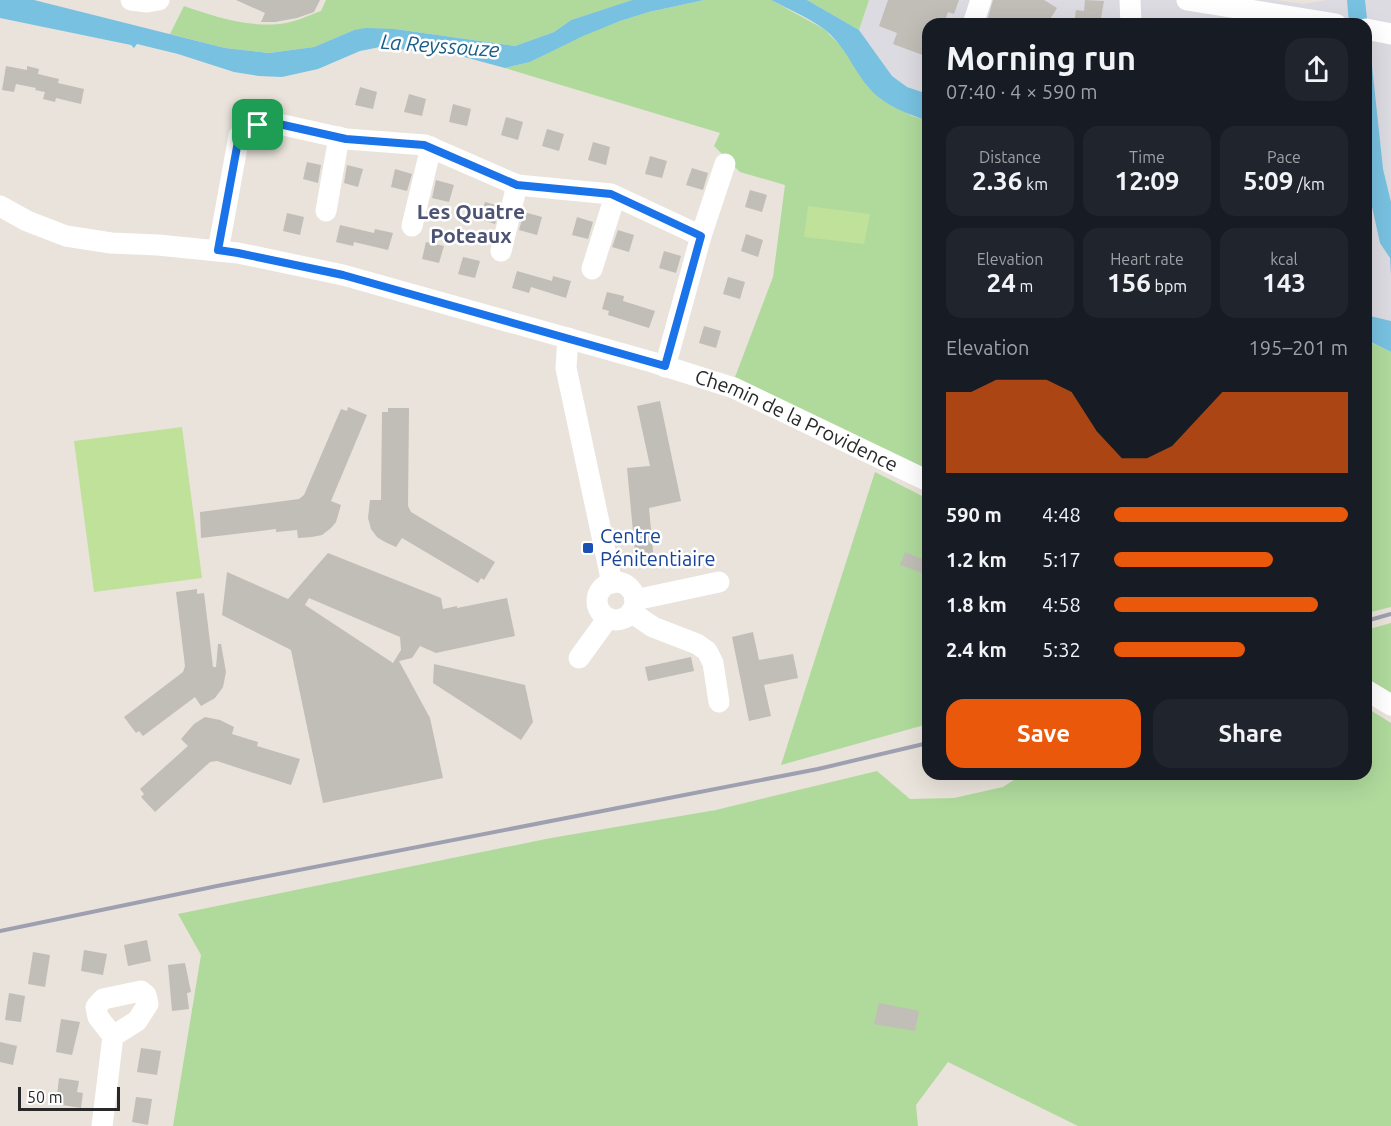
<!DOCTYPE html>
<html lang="en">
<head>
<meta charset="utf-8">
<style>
	body { margin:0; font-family:Ubuntu,sans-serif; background:#20242c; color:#f1f3f6; height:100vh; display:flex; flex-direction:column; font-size:22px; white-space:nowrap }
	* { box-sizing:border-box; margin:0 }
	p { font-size:20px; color:#9ea1a6 }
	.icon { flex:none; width:33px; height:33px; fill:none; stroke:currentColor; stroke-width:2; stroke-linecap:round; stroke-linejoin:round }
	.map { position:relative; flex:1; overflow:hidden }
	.sheet { position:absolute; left:922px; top:18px; width:450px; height:762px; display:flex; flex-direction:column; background:#171b24; border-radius:18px; box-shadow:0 6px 24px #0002 }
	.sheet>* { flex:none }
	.scale { position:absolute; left:18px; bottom:15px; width:102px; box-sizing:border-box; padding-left:6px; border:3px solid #282828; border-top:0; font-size:16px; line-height:21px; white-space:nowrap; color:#282828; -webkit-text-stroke:4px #fff; paint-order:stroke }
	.pin { position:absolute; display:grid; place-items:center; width:51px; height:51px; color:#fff; margin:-26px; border-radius:12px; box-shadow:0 3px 9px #0006 }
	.round { display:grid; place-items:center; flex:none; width:63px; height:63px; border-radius:18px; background:#20242c }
	.headline { display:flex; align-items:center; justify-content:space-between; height:102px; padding:0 24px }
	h1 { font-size:33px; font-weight:600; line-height:45px }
	.stats { display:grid; grid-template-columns:repeat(3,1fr); gap:9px; height:102px; padding:6px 24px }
	.stats div { display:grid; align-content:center; border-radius:15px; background:#20242c; text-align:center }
	.stats b { font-size:26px; font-weight:600 }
	.stats small { font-size:16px; font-weight:400 }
	.stats p { font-size:16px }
	.chart { height:168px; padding:12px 24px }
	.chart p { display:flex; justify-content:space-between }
	.chart svg { width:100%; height:108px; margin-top:6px; fill:#ea580c; opacity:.7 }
	.action { display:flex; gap:12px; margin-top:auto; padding:12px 24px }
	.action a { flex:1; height:69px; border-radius:18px; background:#ea580c; color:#fff; font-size:24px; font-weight:600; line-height:69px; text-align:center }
	.action a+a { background:#20242c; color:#f1f3f6 }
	ul { padding:0 24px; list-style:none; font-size:20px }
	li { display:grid; grid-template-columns:96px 72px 1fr; align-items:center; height:45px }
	li i { height:15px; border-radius:8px; background:#ea580c }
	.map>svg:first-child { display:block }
	.industrial { fill:#dddbe2 }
	.green { fill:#afda9c }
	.pitch { fill:#bfe199 }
	.water { fill:#78c1e1 }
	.building { fill:#c1bdb7; fill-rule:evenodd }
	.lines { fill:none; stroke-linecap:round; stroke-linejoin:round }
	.minor { stroke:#fff; stroke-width:21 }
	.rail { stroke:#9ea0b0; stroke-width:4 }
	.route-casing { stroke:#fff; stroke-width:12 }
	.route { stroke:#1a73e8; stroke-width:8 }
	.transit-dot { fill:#1a4fb4; stroke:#fff; stroke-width:2 }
	.labels { text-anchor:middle; stroke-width:5; stroke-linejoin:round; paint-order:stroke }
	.street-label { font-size:20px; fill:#282828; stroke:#fff }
	.transit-label { font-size:20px; fill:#164399; stroke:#fff; text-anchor:start }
	.water-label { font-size:21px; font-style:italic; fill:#1b5e89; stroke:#fff }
	.neighbourhood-label { font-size:21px; font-weight:bold; fill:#4d5373; stroke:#fff }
</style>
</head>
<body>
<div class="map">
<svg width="1391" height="1126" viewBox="0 0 1391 1126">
	<rect width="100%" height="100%" fill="#e9e3db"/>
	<polygon class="industrial" points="869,0 1275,0 1303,4 1327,0 1391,0 1391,321 1367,315 1366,24 928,24 928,94 907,87 892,76 859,30"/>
	<g class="green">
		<path d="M326 0H632L571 20 554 32 515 46 395 29 354 30 314 47 269 53 225 48 170 34 184 6C215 17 253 29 286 23 297 21 310 15 321 11Z"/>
		<polygon points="704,0 771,0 824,29 841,46 869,88 881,99 912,116 928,121 928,473 735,377 773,277 785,185 740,172 714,146 720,133 505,68 530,62 583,35 620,21 649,12"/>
		<polygon points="807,0 869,0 859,30"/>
		<polygon points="1366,340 1391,352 1391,607 1367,613"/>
		<polygon points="875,472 928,499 928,724 781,765"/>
		<polygon points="1391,623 1391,697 1367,681 1366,630"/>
		<polygon points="1367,708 1391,723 1391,1126 1078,1126 948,1062 916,1105 918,1126 173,1126 201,955 178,914 551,838 716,810 877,771 910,799 954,798 1003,787 1023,774 1366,774"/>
	</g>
	<g class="pitch">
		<polygon points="808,206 870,214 864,244 804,237"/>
		<polygon points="182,427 202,578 94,592 74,441"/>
	</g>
	<g class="water">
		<polygon points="0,0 34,0 225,48 269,53 314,47 354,30 366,28 395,29 515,46 554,32 571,20 632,0 704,0 649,12 620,21 583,36 530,62 505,68 457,55 380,47 360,51 318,69 282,77 259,76 234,72 178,54 137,44 134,48 131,45 0,18"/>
		<path d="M771 0H807L859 30 892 76 907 87 928 94V121C908 114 883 105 869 88 853 69 844 44 824 29 808 17 788 9 771 0Z"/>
		<polygon points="1347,0 1365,0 1383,169 1391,202 1391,275 1390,258 1380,243 1367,184 1366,24 1349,24"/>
		<polygon points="1366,315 1391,321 1391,352 1367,340"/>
	</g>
	<g class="building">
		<polygon points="236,0 320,0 314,12 297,18 275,22 261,22 265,13"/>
		<polygon points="888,0 959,0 954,14 948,12 944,24 928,24 928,57 893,44 897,33 879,26"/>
		<polygon points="993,0 1044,0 1057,8 1047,24 998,24 988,18"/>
		<polygon points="1085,0 1104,1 1100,24 1074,23 1076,10 1084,11"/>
		<polygon points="6,66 27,70 27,66 39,69 38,74 59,79 58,83 84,89 81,104 56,98 55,102 43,99 45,92 35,90 36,88 16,84 14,92 2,90"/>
		<polygon points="360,87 377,92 373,109 355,105"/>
		<polygon points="409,94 426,99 422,116 404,112"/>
		<polygon points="453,104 471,109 467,126 449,122"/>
		<polygon points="506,117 523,122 518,140 501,135"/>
		<polygon points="547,129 564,134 559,151 542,146"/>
		<polygon points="593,142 610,147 606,165 588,160"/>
		<polygon points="650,156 667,161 662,178 645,174"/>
		<polygon points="307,162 321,165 318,183 303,179"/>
		<polygon points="347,165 363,169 358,187 344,183"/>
		<polygon points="692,168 708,173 703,190 686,185"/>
		<polygon points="395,169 412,174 407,191 391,187"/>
		<polygon points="436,180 454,185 449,202 432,198"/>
		<polygon points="750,190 767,195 762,212 745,207"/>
		<polygon points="485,202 499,206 495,224 480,219"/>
		<polygon points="524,212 542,217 537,235 519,230"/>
		<polygon points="287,213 304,217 300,235 283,231"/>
		<polygon points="577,217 593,222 588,239 572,235"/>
		<polygon points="340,225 374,233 375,229 393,233 388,250 354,242 353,246 336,242"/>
		<polygon points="618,230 634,235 629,252 612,247"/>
		<polygon points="746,234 763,240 758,257 741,251"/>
		<polygon points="426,242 444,246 439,263 422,259"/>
		<polygon points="664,251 681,256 676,273 659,268"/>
		<polygon points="463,257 480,261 475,278 458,274"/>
		<polygon points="517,271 552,281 553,276 571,281 566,298 531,287 529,293 512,288"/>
		<polygon points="728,277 745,282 740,299 723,294"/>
		<polygon points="607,292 624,296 623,301 655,311 649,328 608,315 609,311 602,309"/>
		<polygon points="704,326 721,331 716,348 699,343"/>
		<polygon points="660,401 681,501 649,508 654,562 636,563 627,468 650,466 637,406"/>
		<polygon points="348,407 367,415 331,501 341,505 336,522 331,528 322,535 312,537 298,538 297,530 276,532 276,529 201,538 200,512 299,499 304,495 341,409 347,411"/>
		<polygon points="388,408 409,408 408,506 411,512 495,562 484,580 481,578 478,583 402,538 396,547 385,542 377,537 371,529 368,518 370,500 381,500 382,412 388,412"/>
		<polygon points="905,552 926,561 922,573 900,565"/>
		<path d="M328 553 441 598 443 609 457 606V608L507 598 515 636 436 653 420 646 412 658 399 661 430 718 443 778 323 803 291 650 222 615 227 572 288 599ZM309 598 400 637 401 650 393 663 305 605Z"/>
		<polygon points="197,589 197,594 204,593 213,667 216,667 218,644 221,644 226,672 223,687 215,698 201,706 195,697 143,736 139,731 136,733 124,717 183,672 185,666 176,592"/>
		<polygon points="753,632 759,660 793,654 798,678 764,685 771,716 749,721 732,637"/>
		<polygon points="691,657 694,671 648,681 645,667"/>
		<polygon points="434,664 525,685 533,722 521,740 433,683"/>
		<polygon points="205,717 220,720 234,727 232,734 258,742 257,746 300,759 291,785 217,761 210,762 155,812 141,797 144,794 140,789 188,746 181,739 194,724"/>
		<polygon points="147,940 151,961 128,966 124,945"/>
		<polygon points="84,950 107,954 103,975 81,971"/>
		<polygon points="33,952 50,955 45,987 28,984"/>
		<polygon points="185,963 191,992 187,993 189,1009 172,1011 168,965"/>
		<polygon points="9,993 25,996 21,1022 5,1020"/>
		<polygon points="879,1003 919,1011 915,1031 874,1024"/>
		<polygon points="61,1019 80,1022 72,1055 56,1052"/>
		<polygon points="0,1042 17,1046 13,1065 0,1062"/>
		<polygon points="141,1048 161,1051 157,1075 137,1072"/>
		<polygon points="59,1078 79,1081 77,1092 83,1093 81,1108 56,1104"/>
		<polygon points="136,1097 152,1099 148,1125 132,1122"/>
	</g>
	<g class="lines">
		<g class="minor">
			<polyline points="131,0 147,2 159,0"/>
			<polyline points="1130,0 1131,24"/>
			<polyline points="1187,0 1336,24"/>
			<polyline points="973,24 981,0"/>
			<polyline points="1366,29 1391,34"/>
			<path id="s1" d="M0 206 27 221 66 236 111 243 158 245 238 253 343 275 652 362 734 388 928 481"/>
			<polyline points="326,211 339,137"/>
			<polyline points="412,226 431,147"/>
			<polyline points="701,236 725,164"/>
			<polyline points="218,251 239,136 249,128 270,122 346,139 425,145 517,185 611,194 701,236 665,367"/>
			<polyline points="501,251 517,185"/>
			<polyline points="592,269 615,196"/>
			<polyline points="568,338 566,368 612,583"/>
			<circle cx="616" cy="601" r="19"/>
			<polyline points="635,600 719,582"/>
			<polyline points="631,612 653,627 697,644 707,651 713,663 719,702"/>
			<polyline points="579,658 608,618"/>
			<polyline points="1366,690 1391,705"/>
			<polyline points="102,1126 113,1036 98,1017 96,1007 103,999 141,991 146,995 148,1004 137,1021 113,1036"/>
		</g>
		<g class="rail">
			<polyline points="1366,621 1391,614"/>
			<polyline points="0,931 217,886 818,769 928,743"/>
		</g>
	</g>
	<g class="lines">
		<defs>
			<polygon id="route" points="270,122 346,139 424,145 517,185 611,194 701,236 665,366 343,275 238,253 218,250 239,136 249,128"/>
		</defs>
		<use href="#route" class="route-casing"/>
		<use href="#route" class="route"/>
	</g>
	<rect class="transit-dot" x="582" y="542" width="12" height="12" rx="3"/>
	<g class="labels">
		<g class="street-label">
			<text dy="7" stroke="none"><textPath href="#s1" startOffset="830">Chemin de la Providence</textPath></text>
		</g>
		<g class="transit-label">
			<text x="600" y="543">Centre<tspan x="600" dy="23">Pénitentiaire</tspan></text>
		</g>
		<g class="water-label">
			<text transform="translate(440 46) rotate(4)" y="7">La Reyssouze</text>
		</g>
		<g class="neighbourhood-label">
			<text x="471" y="219">Les Quatre<tspan x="471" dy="24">Poteaux</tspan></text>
		</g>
	</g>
</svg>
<div class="scale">50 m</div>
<div class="pin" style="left:258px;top:125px;background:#1e9e55"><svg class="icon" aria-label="arrive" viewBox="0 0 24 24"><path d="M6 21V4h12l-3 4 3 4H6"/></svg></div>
<section class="sheet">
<div class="headline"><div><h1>Morning run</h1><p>07:40 · 4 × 590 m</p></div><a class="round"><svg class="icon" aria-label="share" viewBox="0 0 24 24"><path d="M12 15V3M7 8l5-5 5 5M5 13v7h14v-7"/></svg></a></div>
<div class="stats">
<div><p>Distance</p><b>2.36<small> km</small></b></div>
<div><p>Time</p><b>12:09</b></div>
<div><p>Pace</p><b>5:09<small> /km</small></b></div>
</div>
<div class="stats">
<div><p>Elevation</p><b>24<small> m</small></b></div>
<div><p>Heart rate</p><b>156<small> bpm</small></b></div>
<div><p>kcal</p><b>143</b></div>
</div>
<div class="chart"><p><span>Elevation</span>195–201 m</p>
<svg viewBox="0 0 160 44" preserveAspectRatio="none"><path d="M0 44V11L10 11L20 6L30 6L40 6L50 11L60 27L70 38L80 38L90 33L100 22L110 11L120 11L130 11L140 11L150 11L160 11V44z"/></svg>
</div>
<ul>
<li><b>590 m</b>4:48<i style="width:100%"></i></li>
<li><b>1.2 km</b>5:17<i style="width:68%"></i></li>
<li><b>1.8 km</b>4:58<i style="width:87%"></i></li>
<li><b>2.4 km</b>5:32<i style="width:56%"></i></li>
</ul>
<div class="action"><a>Save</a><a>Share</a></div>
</section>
</div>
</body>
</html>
